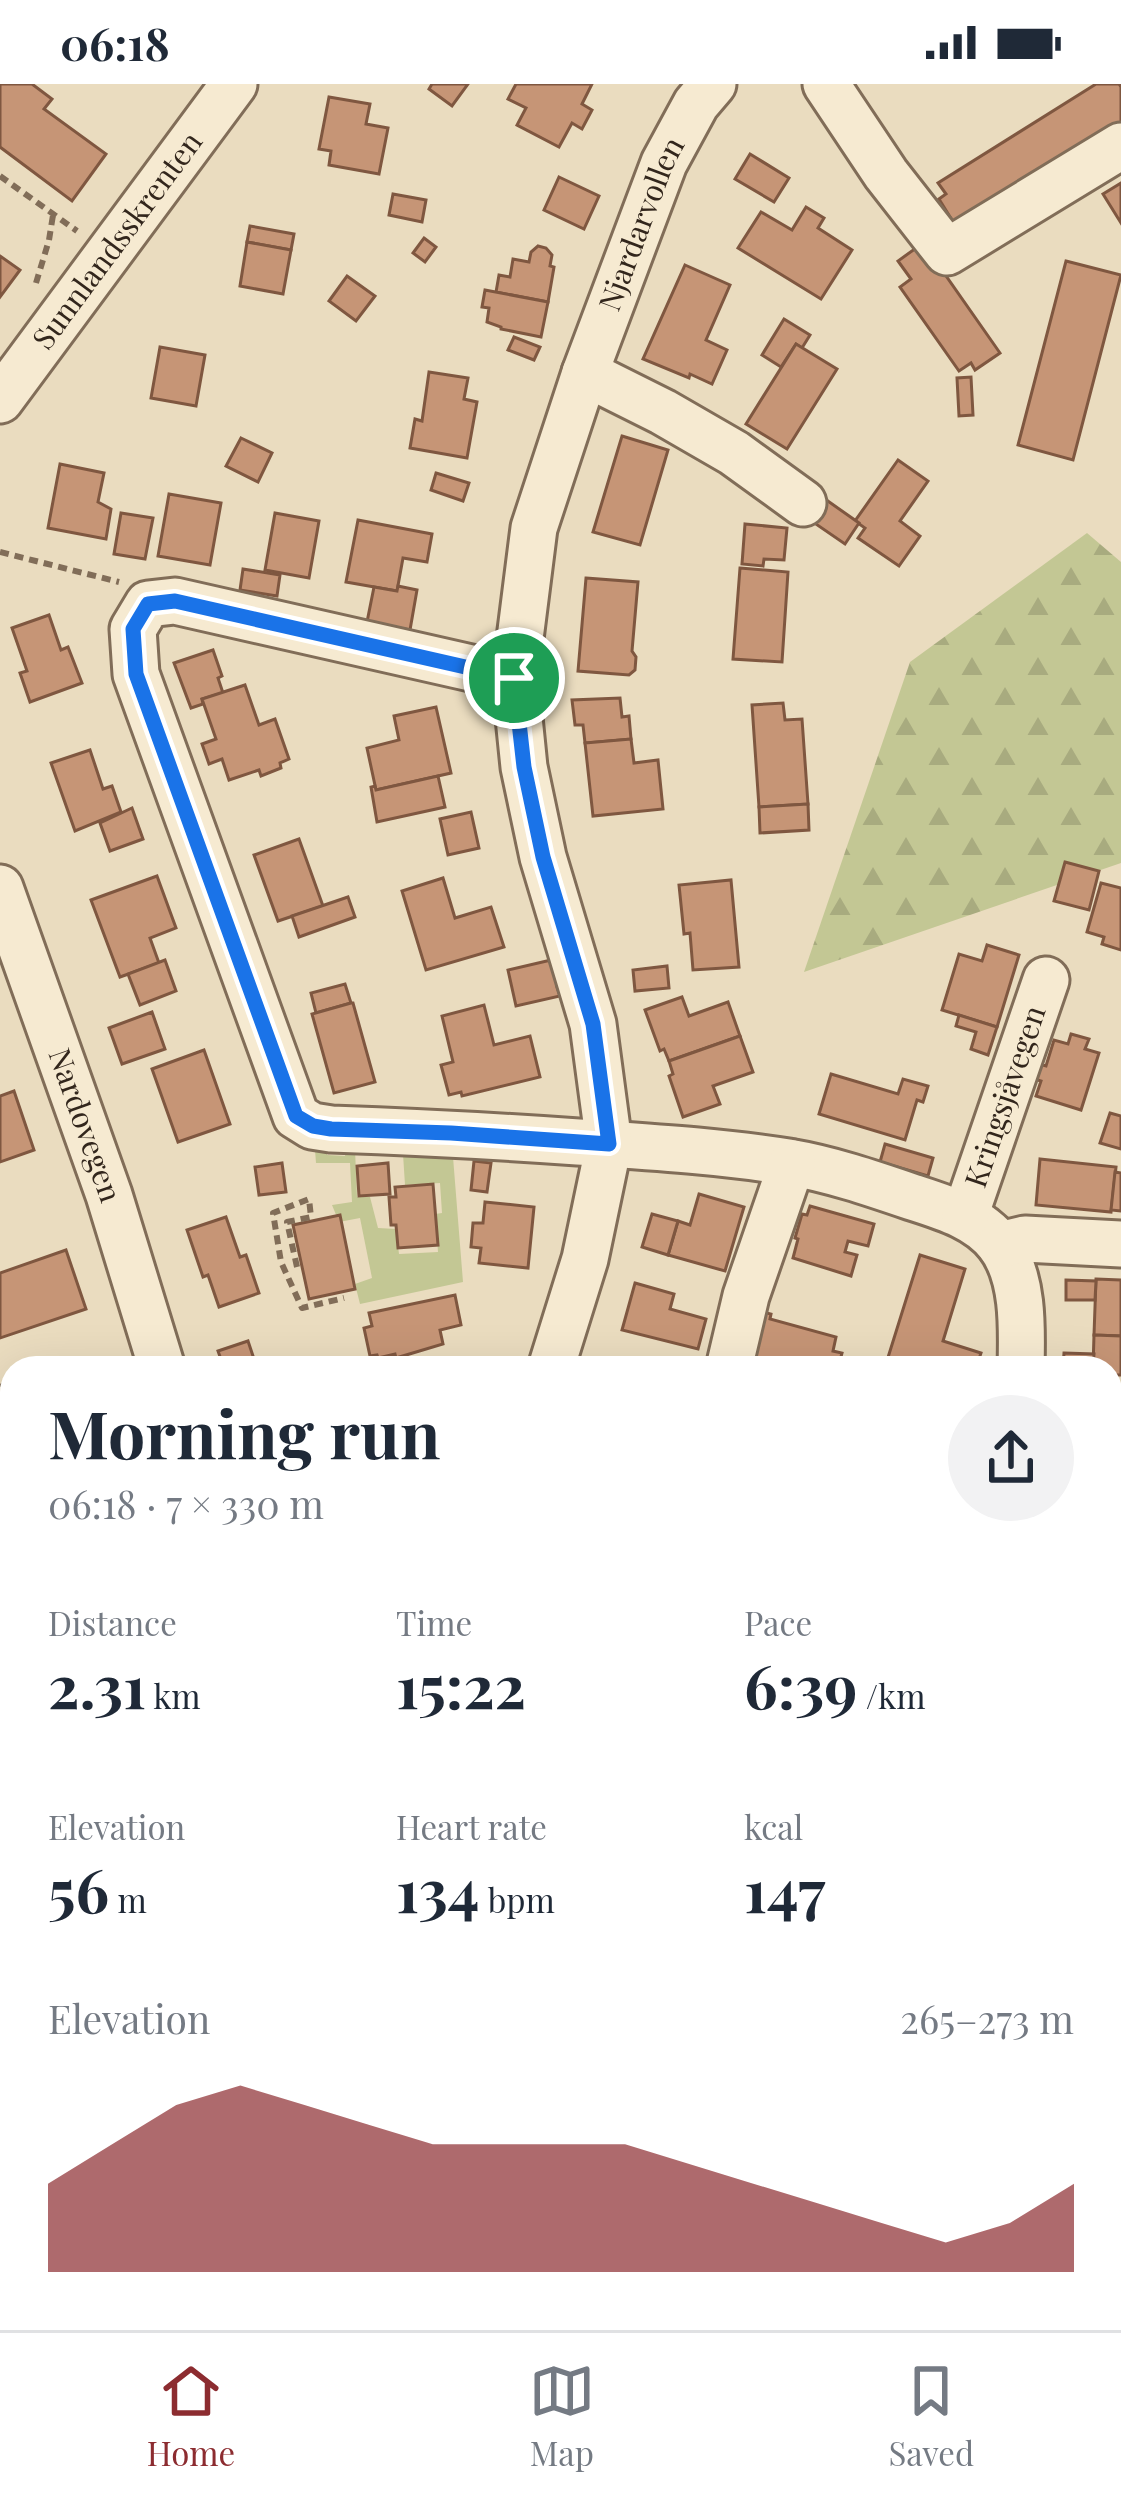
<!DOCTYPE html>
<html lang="en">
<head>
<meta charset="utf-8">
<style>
	body { margin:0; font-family:"Playfair Display",serif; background:#f2f2f3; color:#1f2937; height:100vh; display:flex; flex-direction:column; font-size:45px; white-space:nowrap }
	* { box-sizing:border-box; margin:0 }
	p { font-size:39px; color:#747a83 }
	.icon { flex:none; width:66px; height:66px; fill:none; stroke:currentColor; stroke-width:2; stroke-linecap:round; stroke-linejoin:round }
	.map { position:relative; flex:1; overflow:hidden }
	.sheet { position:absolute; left:0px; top:1272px; width:1122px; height:975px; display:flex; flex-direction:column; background:#fff; border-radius:36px 36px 0 0; box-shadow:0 12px 48px #0002 }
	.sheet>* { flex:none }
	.pin { position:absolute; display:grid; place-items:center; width:102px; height:102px; color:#fff; margin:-51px; border:6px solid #fff; border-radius:50%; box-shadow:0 3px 12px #0007 }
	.round { display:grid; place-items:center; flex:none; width:126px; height:126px; border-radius:63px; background:#f2f2f3 }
	.summary { display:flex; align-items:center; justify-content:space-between; height:204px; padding:0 48px }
	h1 { font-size:66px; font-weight:700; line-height:90px }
	.stats { display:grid; grid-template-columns:repeat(3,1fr); gap:18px; height:204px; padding:12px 48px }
	.stats div { display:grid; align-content:center }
	.stats b { font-size:60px; font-weight:700 }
	.stats small { font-size:33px; font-weight:400 }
	.stats p { font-size:33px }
	.chart { height:336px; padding:24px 48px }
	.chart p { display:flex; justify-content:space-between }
	.chart svg { width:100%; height:216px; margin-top:12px; fill:#8c2c30; opacity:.7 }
	.status { display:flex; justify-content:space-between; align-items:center; height:84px; padding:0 60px; background:#fff; direction:ltr }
	.status svg { height:33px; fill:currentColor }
	.tab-bar { display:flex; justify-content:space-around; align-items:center; height:168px; border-top:3px solid #e0e1e3; background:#fff; font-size:33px; color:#747a83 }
	.tab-bar a { display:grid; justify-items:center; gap:6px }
	.tab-bar .selected { color:#8c2c30 }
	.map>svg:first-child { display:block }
	.grass { fill:#c3c794 }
	.forest { fill:url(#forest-firs) }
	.building { fill:#c69576; stroke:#7f5740; stroke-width:3 }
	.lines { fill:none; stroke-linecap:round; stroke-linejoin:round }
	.minor-casing { stroke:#816d58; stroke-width:51 }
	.path { stroke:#816d58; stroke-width:6; stroke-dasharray:9 6; stroke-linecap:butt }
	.minor { stroke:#f6ead1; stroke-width:45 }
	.route-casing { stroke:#fff; stroke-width:24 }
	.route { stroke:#1a73e8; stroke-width:15 }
	.labels { text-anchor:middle; stroke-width:9; stroke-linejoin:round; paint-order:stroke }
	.street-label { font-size:30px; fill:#32261c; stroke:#f2e6cd }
</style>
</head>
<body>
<div class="status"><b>06:18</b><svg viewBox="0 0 49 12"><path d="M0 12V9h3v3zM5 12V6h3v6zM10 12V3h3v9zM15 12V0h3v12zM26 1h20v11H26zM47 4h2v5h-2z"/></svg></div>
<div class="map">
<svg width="1121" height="2246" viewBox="0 0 1121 2246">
	<defs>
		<pattern id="forest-firs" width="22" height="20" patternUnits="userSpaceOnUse" patternTransform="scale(3)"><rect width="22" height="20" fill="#c3c794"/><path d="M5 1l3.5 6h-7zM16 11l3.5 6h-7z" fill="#a8ab7f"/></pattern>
	</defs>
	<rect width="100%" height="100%" fill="#eadcbf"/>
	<polygon class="grass" points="321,1058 328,1058 327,1071 345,1072 346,1064 355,1065 357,1113 370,1113 378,1144 396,1145 399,1170 438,1168 435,1130 442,1129 440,1099 405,1101 403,1070 453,1073 463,1198 360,1220 355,1200 372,1194 360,1134 339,1138 332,1121 352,1118 350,1079 316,1079 315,1066"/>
	<polygon class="forest" points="1087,449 1121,478 1121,779 804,888 910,578"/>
	<g class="building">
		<polygon points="0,0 32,0 52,15 44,25 106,70 72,117 0,63"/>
		<polygon points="432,0 468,0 452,22 429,5"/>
		<polygon points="516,0 592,0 582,20 592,26 582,45 572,39 559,63 517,41 526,24 508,15"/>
		<polygon points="1096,0 1119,0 1121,3 1121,38 955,141 939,115 946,110 938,99"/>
		<polygon points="329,13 370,20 366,40 388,44 379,90 329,81 331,67 319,65"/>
		<polygon points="750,70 789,94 774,118 735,95"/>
		<polygon points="559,93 599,112 584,145 544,126"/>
		<polygon points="1121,99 1121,139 1103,110"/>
		<polygon points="393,110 426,116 422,138 389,131"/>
		<polygon points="806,123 824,134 818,144 852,166 821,215 738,164 761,128 792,146"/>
		<polygon points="250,142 294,150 291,166 247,158"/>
		<polygon points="424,154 436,163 425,178 413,169"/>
		<polygon points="247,158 291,166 283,210 240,202"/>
		<polygon points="923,159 1000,269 975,286 971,279 959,287 900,203 911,195 898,177"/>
		<polygon points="538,162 546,164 552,171 550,182 554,183 548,218 496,208 499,191 510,193 513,175 529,178 531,168"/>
		<polygon points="0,172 20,186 0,213"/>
		<polygon points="1066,177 1121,191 1073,376 1018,361"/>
		<polygon points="685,181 730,201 706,256 727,266 712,300 690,290 689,294 643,275"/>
		<polygon points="347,192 375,212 356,237 329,217"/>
		<polygon points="485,206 548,218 541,253 501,245 501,243 487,238 489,224 482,223"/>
		<polygon points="784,235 810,251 802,264 796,260 781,283 762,271"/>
		<polygon points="514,253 540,263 534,276 508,266"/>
		<polygon points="796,260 837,285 787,365 746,340"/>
		<polygon points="160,263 205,271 196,322 151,314"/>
		<polygon points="429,288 468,294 464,315 477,318 467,374 410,364 415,335 422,337"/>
		<polygon points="971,293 973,331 959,332 957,294"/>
		<polygon points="622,352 668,366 640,461 593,448"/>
		<polygon points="241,354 272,369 258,398 226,382"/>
		<polygon points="898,376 928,397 900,437 920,452 899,482 858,454 865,444 855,437"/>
		<polygon points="60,380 104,389 98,418 111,425 106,455 48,444"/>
		<polygon points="436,389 469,399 463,417 431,406"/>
		<polygon points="169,410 221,419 210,481 158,472"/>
		<polygon points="825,415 859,439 845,460 810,436"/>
		<polygon points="121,429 153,434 145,475 114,470"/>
		<polygon points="275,429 319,437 309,494 265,486"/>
		<polygon points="358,436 432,450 427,478 403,474 397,507 346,498"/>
		<polygon points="745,440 787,444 784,476 764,475 763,482 742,480"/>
		<polygon points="740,484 788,488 782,578 733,575"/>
		<polygon points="243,485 280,491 277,512 240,506"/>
		<polygon points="586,494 638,498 632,567 636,573 635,586 629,591 578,587"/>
		<polygon points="398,502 417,506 410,546 367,538 374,503 397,507"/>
		<polygon points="49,531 61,566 68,563 82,599 30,618 20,589 27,587 12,544"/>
		<polygon points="213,566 222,592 218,594 223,609 202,615 203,620 191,624 174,579"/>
		<polygon points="245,601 259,641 275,635 289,675 280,679 281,684 261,692 259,686 229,696 222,675 209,680 202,660 216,655 202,615"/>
		<polygon points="620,614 622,633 629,632 631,655 585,659 583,641 575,641 572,616"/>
		<polygon points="783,619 785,636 802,635 808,720 759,723 752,621"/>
		<polygon points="436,623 451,689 376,706 367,664 399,656 394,632"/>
		<polygon points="631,655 634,679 658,676 663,725 593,732 585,659"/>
		<polygon points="90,666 103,705 112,702 121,728 75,747 51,679"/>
		<polygon points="438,692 445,723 377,738 371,703 375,702 376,706"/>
		<polygon points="808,720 809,746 760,749 759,723"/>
		<polygon points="132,724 143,755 110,767 100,739"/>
		<polygon points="471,728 479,764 448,771 440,735"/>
		<polygon points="299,755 323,822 278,837 254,771"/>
		<polygon points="1065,778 1099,787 1089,826 1054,817"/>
		<polygon points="157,792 176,844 150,854 159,879 120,893 91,816"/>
		<polygon points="443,794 455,834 491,823 504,863 426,886 402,807"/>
		<polygon points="731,796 739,883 693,886 690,849 684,850 679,801"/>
		<polygon points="1101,799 1121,804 1121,866 1102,860 1104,853 1087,848"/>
		<polygon points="348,813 355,833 299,853 292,832"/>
		<polygon points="987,861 1019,871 997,943 942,926 959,870 982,877"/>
		<polygon points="165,876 176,907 140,921 128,890"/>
		<polygon points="551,876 564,901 557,903 560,912 516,922 508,886"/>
		<polygon points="667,882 669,904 635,907 633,886"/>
		<polygon points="345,900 351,919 316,929 311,909"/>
		<polygon points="682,913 689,932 728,918 740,952 669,977 664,965 660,967 645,926"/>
		<polygon points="351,919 353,919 375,998 334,1009 312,930"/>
		<polygon points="484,921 494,961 530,952 540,993 462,1012 461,1008 449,1011 441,981 453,978 442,932"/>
		<polygon points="152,928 165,965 122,980 109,944"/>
		<polygon points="959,931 997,943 988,971 971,965 976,948 956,942"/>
		<polygon points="1071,950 1089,955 1085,965 1099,969 1081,1026 1036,1012 1041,997 1031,994 1035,979 1046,982 1054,956 1068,960"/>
		<polygon points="740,952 753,988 713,1002 720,1020 683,1033 669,992 673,990 669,977"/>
		<polygon points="204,966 230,1040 178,1058 152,985"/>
		<polygon points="831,990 898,1010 903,995 928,1002 923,1018 917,1016 905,1056 819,1030"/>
		<polygon points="14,1007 34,1066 0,1078 0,1012"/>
		<polygon points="1110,1029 1121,1032 1121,1065 1100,1059"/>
		<polygon points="885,1060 933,1074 928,1092 880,1078"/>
		<polygon points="1040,1075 1116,1083 1111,1128 1036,1121"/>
		<polygon points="474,1077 491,1079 487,1108 471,1106"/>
		<polygon points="282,1079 286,1108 259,1111 255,1083"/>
		<polygon points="388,1079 390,1110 359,1112 357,1082"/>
		<polygon points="1115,1088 1121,1089 1121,1127 1111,1126"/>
		<polygon points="433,1100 438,1161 398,1164 396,1141 391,1141 389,1113 396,1113 395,1103"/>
		<polygon points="699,1110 744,1123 725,1187 668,1171 678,1137 690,1141"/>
		<polygon points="485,1118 534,1123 528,1184 479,1179 481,1164 471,1163 473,1139 483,1139"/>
		<polygon points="810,1122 874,1140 868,1162 848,1157 845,1168 857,1171 851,1192 793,1174 798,1155 795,1154 802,1130 807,1131"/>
		<polygon points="652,1130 678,1137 668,1171 642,1163"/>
		<polygon points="340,1131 355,1205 309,1215 293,1141"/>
		<polygon points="226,1133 240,1173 246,1171 259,1209 219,1223 208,1191 203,1193 187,1146"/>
		<polygon points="66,1166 86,1225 0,1254 0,1189"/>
		<polygon points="920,1171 965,1185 943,1257 981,1269 976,1284 885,1283"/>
		<polygon points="1096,1195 1121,1196 1121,1252 1094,1251"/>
		<polygon points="1066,1196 1096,1197 1095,1216 1066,1216"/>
		<polygon points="635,1199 674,1210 670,1225 706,1235 698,1265 622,1246"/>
		<polygon points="455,1211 461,1241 440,1246 443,1260 396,1274 395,1270 378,1274 377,1271 370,1272 364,1244 372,1242 369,1229"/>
		<polygon points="755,1226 771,1230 770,1235 836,1253 833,1267 842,1269 838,1284 749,1284"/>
		<polygon points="1094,1251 1121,1252 1121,1291 1110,1291 1110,1284 1093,1284"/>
		<polygon points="248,1257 257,1284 224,1284 218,1267"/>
		<polygon points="1064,1269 1094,1270 1093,1284 1063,1284"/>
		<polygon points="1110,1350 1121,1351 1121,1391 1110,1391"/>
		<polygon points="12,1404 12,1473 0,1476 0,1406"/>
		<polygon points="12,1584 12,1648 0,1650 0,1586"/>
		<polygon points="1110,1640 1119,1640 1118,1696 1110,1696"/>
		<polygon points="12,1694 12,1771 0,1725 0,1697"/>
		<polygon points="1110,1756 1119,1756 1117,1815 1110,1815"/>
		<rect x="1110" y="1828" width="11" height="33"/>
		<polygon points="339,2235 377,2235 378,2246 340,2246"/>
		<polygon points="377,2235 435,2235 436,2246 378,2246"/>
		<polygon points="710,2235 759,2235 760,2246 711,2246"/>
		<polygon points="865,2235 911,2235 910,2246 864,2246"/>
	</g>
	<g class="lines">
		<defs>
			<g id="minor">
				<polyline points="826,0 886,90 947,168 1121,62"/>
				<polyline points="585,289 663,328 734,369 803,419"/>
				<path id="s1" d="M0 316 234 0"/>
				<path d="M515 594 175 517 148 520 133 545 136 590 296 1032 312 1042 331 1045C414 1048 496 1052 578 1058 648 1063 719 1067 788 1078 830 1085 871 1099 912 1113 943 1123 978 1133 999 1160 1024 1192 1022 1245 1021 1284"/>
				<path id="s2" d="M0 804 109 1111 162 1284"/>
				<path id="s3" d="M965 1132 1046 896"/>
				<polyline points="1000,1161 1025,1155 1121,1160"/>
				<path id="s4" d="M551 1284 585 1175 609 1060 593 940 543 773 524 683 515 594 534 444 585 289 664 79 696 20 713 0"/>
				<polyline points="729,1284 746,1212 792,1079"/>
				<polyline points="0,1326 12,1323"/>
				<polyline points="1110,1326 1121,1329"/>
				<polyline points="0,1844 12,1904"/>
				<polyline points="0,1950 12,1943"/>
				<polyline points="0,1999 12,1988"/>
				<polyline points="287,2235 289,2246"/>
				<polyline points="625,2235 629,2246"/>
				<polyline points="977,2246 978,2235"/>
				<polyline points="1092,2246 1121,2241"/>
			</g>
		</defs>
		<use href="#minor" class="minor-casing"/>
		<g class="path">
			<polyline points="0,92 77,147"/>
			<polyline points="36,199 49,156 53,131"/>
			<polyline points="0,468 119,498"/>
			<polyline points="297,1183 287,1138 311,1133 309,1115 273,1129 281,1178 302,1224 344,1214"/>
		</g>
		<use href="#minor" class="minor"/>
	</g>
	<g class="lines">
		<defs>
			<polygon id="route" points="175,517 514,594 524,683 543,773 593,940 609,1060 451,1049 331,1045 313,1042 296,1032 136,590 133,545 148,520"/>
		</defs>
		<use href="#route" class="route-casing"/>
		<use href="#route" class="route"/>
	</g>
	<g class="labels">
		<g class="street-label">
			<text dy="10" stroke="none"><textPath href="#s4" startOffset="1182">Njardarvollen</textPath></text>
			<text dy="10" stroke="none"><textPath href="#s1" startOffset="198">Sunnlandsskrenten</textPath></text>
			<text dy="10" stroke="none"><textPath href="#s3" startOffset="126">Kringsjåvegen</textPath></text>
			<text dy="10" stroke="none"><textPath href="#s2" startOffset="252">Nardovegen</textPath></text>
		</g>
	</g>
</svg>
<div class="pin" style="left:514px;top:594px;background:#1e9e55"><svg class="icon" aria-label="arrive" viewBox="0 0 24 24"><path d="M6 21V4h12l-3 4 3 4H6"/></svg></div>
<section class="sheet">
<div class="summary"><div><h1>Morning run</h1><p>06:18 · 7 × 330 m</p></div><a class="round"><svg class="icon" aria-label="share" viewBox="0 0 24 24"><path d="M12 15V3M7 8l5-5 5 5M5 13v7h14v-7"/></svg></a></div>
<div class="stats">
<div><p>Distance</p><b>2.31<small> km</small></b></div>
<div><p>Time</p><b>15:22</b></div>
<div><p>Pace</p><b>6:39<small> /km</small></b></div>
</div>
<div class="stats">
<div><p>Elevation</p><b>56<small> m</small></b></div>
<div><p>Heart rate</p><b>134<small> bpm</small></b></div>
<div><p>kcal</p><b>147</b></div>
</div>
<div class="chart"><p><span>Elevation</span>265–273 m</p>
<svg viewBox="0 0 160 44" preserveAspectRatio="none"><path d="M0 44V26L10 18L20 10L30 6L40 10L50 14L60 18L70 18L80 18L90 18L100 22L110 26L120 30L130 34L140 38L150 34L160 26V44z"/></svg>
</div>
</section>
</div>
<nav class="tab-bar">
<a class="selected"><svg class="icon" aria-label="home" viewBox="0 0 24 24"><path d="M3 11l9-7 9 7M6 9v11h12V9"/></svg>Home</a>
<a><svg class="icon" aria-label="map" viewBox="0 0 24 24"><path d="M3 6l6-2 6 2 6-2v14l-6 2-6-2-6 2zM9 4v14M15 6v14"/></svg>Map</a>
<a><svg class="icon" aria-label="saved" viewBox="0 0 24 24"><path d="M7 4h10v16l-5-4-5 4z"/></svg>Saved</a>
</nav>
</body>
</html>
